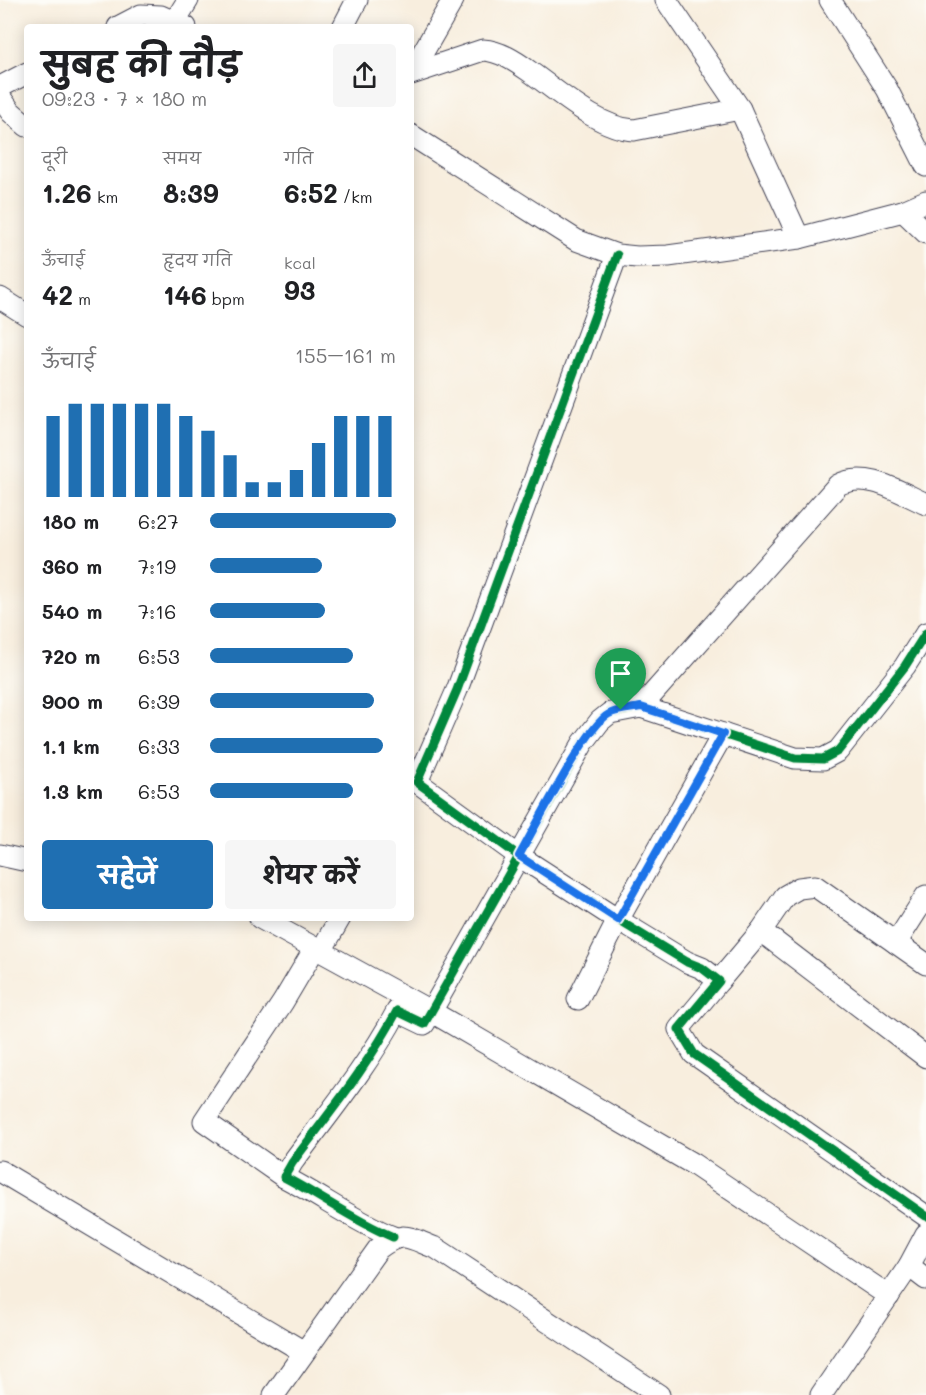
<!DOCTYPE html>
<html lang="hi">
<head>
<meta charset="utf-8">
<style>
	body { margin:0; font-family:Mali,"Playpen Sans Deva",sans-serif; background:#f6f6f6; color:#202124; height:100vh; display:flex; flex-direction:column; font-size:22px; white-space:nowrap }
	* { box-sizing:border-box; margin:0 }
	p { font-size:20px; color:#757577 }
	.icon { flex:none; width:33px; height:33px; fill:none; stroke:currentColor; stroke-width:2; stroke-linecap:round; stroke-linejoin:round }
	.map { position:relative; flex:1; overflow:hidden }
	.drawer { position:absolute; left:24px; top:24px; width:390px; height:897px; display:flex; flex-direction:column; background:#fff; border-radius:6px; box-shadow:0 3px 15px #0003 }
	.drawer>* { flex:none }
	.pin { position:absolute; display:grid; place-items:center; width:51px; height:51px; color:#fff; margin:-62px -26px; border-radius:50% 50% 50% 0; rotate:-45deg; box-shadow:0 0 6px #0007 }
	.pin .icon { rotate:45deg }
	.round { display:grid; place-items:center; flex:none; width:63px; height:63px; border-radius:6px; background:#f6f6f6 }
	.summary { display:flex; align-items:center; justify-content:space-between; height:102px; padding:0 18px }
	h1 { font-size:33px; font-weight:700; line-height:45px }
	.figures { display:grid; grid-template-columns:repeat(3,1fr); gap:9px; height:102px; padding:6px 18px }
	.figures div { display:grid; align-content:center }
	.figures b { font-size:26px; font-weight:700 }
	.figures small { font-size:16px; font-weight:400 }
	.figures p { font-size:16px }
	.chart { height:168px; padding:12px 18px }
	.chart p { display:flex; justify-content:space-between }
	.chart svg { width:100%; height:108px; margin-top:6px; stroke:#1f6fb2; stroke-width:6 }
	.primary-button { display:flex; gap:12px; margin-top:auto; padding:12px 18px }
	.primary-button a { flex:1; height:69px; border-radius:6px; background:#1f6fb2; color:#fff; font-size:24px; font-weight:700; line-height:69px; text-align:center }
	.primary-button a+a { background:#f6f6f6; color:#202124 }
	ul { padding:0 18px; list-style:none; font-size:20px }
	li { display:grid; grid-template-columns:96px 72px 1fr; align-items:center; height:45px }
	li i { height:15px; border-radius:8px; background:#1f6fb2 }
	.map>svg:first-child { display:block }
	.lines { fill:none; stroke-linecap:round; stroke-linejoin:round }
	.street-casing { stroke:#424153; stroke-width:23 }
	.street { stroke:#fff; stroke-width:21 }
	.cycleway-casing { stroke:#fdfcf7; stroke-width:13 }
	.cycleway { stroke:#00873e; stroke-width:9 }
	.route-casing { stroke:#fff; stroke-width:12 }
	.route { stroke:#1a73e8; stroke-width:8 }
</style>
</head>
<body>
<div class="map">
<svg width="926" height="1395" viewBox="0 0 926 1395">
	<rect width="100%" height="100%" fill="#fdfcf7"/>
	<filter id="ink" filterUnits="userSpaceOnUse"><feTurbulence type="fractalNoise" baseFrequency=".0167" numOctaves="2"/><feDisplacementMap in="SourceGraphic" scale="12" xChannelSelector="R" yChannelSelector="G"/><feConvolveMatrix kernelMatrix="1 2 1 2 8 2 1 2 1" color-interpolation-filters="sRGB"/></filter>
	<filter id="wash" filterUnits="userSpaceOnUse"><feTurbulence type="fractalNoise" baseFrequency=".008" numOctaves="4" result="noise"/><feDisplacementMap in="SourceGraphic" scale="24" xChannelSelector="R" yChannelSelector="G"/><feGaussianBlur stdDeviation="1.35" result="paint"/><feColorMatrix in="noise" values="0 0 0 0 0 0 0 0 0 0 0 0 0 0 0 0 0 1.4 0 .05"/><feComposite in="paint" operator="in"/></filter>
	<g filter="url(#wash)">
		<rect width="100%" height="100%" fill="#f8eede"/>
	</g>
	<g filter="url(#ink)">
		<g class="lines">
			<defs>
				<g id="street">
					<polyline points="666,0 740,109 799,238"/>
					<polyline points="830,0 887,89 926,166"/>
					<polyline points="175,21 188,0"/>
					<polyline points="118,27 141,15 161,16 186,27"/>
					<polyline points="343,27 357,0"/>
					<polyline points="411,73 453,0"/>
					<path d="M411 74 483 50C500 51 515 61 529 71 559 92 598 128 634 130L740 109"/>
					<polyline points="0,87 27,73"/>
					<polyline points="0,97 11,112 27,126"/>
					<polyline points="411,135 576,240 617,255 637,257 668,256 799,238 903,211 926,201"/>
					<polyline points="903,211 926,233"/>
					<polyline points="617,255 457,690 417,782 519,856 618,920 687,962 702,968 719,981 679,1029 694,1054 926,1216"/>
					<polyline points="0,298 27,315"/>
					<path d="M641 707 838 485C867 470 899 492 926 504"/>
					<polyline points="0,855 27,861"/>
					<polyline points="260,918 432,1012 693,1164 889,1296"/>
					<polyline points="761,931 926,1057"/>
					<polyline points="896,943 926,896"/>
					<polyline points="321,951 340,918"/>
					<polyline points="719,981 761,931 785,896 799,888 815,886 926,964"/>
					<polyline points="578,999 618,920 723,734"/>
					<polyline points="0,1171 304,1352"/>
					<polyline points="284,1177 204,1121 283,1002 315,948"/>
					<path d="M393 1237C354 1221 321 1196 284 1177L292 1163C329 1113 368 1066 397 1011L424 1024 583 743 600 721 610 713 641 707 795 758 823 759 838 751 905 666 926 633"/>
					<polyline points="909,1266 926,1279"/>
					<path d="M274 1395 378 1249C404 1229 408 1238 436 1248L659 1395"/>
					<polyline points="821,1395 909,1266 926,1234"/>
				</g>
			</defs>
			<use href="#street" class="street-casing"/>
			<use href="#street" class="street"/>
			<defs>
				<g id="cycleway">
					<polyline points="617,255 457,690 417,782 519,856 618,920 687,962 702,968 719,981 679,1029 694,1054 926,1216"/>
					<path d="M393 1237C354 1221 321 1196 284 1177L292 1163C329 1113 368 1066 397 1011L424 1024 583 743 600 721 610 713 641 707 795 758 823 759 838 751 905 666 926 633"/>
				</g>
			</defs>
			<use href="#cycleway" class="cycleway-casing"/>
			<use href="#cycleway" class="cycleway"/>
		</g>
	</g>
	<g class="lines" filter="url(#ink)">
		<defs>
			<path id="route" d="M641 707 723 734 618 920 519 856C535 828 586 726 609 714 618 709 631 709 641 707Z"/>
		</defs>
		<use href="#route" class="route-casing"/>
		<use href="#route" class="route"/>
	</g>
</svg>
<div class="pin" style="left:621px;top:710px;background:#1e9e55"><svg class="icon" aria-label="arrive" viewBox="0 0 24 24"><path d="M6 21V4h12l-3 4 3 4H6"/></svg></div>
<section class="drawer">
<div class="summary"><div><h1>सुबह की दौड़</h1><p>09:23 · 7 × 180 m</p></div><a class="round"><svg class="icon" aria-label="share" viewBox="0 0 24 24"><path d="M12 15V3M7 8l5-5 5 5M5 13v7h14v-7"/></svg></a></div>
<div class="figures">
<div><p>दूरी</p><b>1.26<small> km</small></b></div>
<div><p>समय</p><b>8:39</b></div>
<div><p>गति</p><b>6:52<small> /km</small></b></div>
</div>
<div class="figures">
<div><p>ऊँचाई</p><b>42<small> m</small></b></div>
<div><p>हृदय गति</p><b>146<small> bpm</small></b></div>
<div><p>kcal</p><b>93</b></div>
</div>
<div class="chart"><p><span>ऊँचाई</span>155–161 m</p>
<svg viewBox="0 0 160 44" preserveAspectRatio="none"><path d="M5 44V11M15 44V6M25 44V6M35 44V6M45 44V6M55 44V6M65 44V11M75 44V17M85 44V27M95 44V38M105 44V38M115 44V33M125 44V22M135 44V11M145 44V11M155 44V11"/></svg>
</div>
<ul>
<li><b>180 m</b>6:27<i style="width:100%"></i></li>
<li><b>360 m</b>7:19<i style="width:60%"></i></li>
<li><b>540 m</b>7:16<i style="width:62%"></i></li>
<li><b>720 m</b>6:53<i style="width:77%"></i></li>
<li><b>900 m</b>6:39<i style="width:88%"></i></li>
<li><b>1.1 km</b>6:33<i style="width:93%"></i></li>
<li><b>1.3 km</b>6:53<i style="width:77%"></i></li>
</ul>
<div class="primary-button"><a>सहेजें</a><a>शेयर करें</a></div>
</section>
</div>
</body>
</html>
